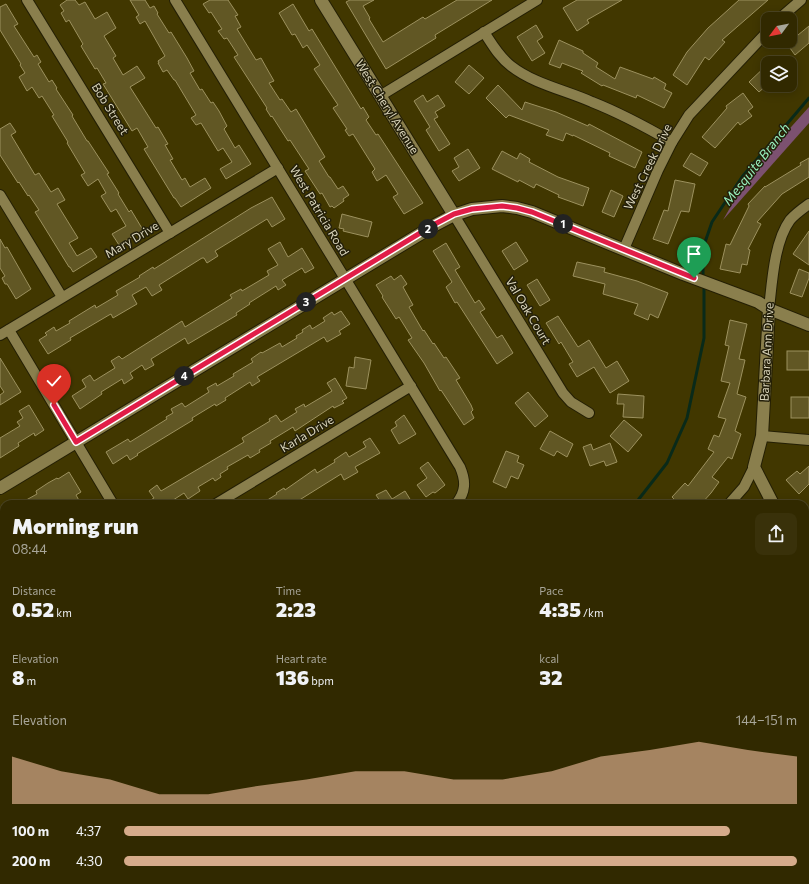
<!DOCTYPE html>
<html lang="en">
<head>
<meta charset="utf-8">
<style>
	body { margin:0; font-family:Commissioner,sans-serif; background:#39310a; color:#f1f3f6; height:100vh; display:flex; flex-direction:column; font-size:15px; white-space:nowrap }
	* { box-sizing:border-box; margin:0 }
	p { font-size:13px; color:#a8a699 }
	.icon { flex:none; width:22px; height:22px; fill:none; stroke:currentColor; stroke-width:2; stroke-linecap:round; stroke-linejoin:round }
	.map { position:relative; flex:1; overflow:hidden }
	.side { position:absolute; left:0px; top:500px; width:809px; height:384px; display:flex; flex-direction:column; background:#312900; border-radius:12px 12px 0 0; box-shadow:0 2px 10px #0003,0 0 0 1px #4c4522 }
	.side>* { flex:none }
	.needle { width:26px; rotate:238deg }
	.controls { position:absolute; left:761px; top:12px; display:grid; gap:8px }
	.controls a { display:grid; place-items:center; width:36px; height:36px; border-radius:8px; background:#312900; box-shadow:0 2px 10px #0003,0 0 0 1px #4c4522; font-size:20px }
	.pin { position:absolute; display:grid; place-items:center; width:34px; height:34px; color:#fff; margin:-41px -17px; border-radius:50% 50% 50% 0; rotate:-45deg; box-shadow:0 0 4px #0007 }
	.pin .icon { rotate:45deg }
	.km { position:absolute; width:20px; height:20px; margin:-10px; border-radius:50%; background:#222; color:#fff; font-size:11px; line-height:20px; text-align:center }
	.round { display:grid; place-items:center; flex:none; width:42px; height:42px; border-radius:8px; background:#39310a }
	.summary { display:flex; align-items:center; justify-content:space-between; height:68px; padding:0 12px }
	h1 { font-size:22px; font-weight:800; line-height:30px }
	.figures { display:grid; grid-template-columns:repeat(3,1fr); gap:6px; height:68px; padding:4px 12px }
	.figures div { display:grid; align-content:center }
	.figures b { font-size:20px; font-weight:800 }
	.figures small { font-size:11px; font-weight:400 }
	.figures p { font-size:11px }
	.chart { height:112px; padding:8px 12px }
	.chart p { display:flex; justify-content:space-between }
	.chart svg { width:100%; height:72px; margin-top:4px; fill:#d6ab8b; opacity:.7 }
	ul { padding:0 12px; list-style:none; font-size:13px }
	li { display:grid; grid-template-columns:64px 48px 1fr; align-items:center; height:30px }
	li i { height:10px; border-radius:5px; background:#d6ab8b }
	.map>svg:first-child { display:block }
	.green { fill:#7c5170 }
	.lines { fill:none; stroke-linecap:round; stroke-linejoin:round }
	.stream { stroke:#092a19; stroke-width:3 }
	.building { fill:#615724; stroke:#9c915e }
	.minor-casing { stroke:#241f04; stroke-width:12 }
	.tertiary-casing { stroke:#241f04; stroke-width:14 }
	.minor { stroke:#8a7f4d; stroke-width:10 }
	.tertiary { stroke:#8a7f4d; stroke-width:12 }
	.route-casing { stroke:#fff; stroke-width:8 }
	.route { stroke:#e11d48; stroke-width:5 }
	.labels { text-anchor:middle; stroke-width:3; stroke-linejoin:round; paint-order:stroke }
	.street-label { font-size:12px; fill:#dad5bb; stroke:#231f0a }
	.water-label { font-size:13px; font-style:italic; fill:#98f1be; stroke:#231f0a }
</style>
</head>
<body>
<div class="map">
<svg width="809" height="884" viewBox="0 0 809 884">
	<rect width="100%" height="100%" fill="#413700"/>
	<g class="green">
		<polygon points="809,107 809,123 723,220 750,173"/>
		<polygon points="149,880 236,880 229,884 152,884"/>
	</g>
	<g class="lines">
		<g class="stream">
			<polyline points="703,279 703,248 712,222 742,177 809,98"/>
			<polyline points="635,504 667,463 687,418 704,338 704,285"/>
			<polyline points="122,884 125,880"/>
		</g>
	</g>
	<g class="building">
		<polygon points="67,0 75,0 79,5 85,2 95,19 107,12 116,28 104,36 116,56 113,58 123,75 137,66 145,78 130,87 156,128 158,127 168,144 165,145 173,159 170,160 182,180 185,178 190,187 205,178 211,188 181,207 175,198 174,198 144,149 148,147 137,128 132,131 103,84 106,83 97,68 95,69 81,46 83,44 69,20 66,22 61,13 64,11 60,5"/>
		<polygon points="130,0 145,0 150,8 154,6 158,13 157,14 169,33 171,32 187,58 194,71 190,73 200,90 202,89 211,103 213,102 219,111 227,126 224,129 235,148 239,145 251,164 226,179 220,169 232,162 223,148 218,151 201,123 196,125 191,118 196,115 175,80 174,80 167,70 163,72 158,63 159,63 158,61 165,56 145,21 140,24 136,17 139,15"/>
		<polygon points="210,0 228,0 238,15 235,16 241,27 237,29 256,60 261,58 266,67 274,81 269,83 280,100 282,99 291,112 296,109 325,157 319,161 329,177 330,177 338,189 343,186 349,195 343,199 344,201 334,208 332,206 330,207 322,193 320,194 305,171 309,169 290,140 288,141 272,116 271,117 266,109 267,108 234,57 238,55 227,38 224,39 218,31 222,29 211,12 209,13 203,4"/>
		<polygon points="350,0 374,0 363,6 370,18 369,19 383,42 423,17 425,19 457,0 492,0 435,35 436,38 386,69 346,2"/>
		<polygon points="577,0 622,0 587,20 589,23 577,31 563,8"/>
		<polygon points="739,0 768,0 722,40 725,42 709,60 705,57 687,85 673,75 687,52 708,28"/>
		<polygon points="6,4 18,24 14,26 34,57 37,55 41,62 38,64 49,82 52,80 57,88 56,89 73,115 72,116 87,141 88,141 109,173 107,174 119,193 118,194 129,212 131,210 143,230 119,245 112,234 126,226 116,209 111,212 101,196 106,193 98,179 88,186 81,175 85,173 67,143 68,142 52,116 54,115 42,96 39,98 32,87 27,91 19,77 25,73 20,65 21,64 0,30 0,7"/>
		<polygon points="293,4 309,31 312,29 361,109 363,107 369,117 366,120 376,135 378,134 423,203 404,214 393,197 398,194 386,175 377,181 372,172 375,169 353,134 349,136 345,130 347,129 333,108 338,105 314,69 320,65 307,45 303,48 295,34 292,35 279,13"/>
		<polygon points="536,25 543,37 537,41 545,53 532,61 517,37"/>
		<polygon points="809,26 809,43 795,55 787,44"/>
		<polygon points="559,40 583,51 583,53 598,63 596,67 615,79 620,67 653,79 654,77 666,84 664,89 672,93 664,108 637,95 636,98 603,85 602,86 581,73 583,71 562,63 560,68 549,64"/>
		<polygon points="768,64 768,84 759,92 749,82"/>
		<polygon points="469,65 484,78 469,94 455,82"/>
		<polygon points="498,85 522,110 525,102 556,112 588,126 589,124 642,152 635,168 609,156 610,153 573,135 573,136 566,133 563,141 546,135 549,130 509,115 506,118 486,98"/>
		<polygon points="743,93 753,107 748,111 752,116 740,125 738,122 715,148 702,137 727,108 726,106"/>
		<polygon points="423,95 427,102 438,95 445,106 435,112 438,117 434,119 450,144 439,151 426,130 430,127 414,101"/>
		<polygon points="10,123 16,132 11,135 35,175 39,173 51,192 58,188 65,200 57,204 78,238 69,243 77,256 91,248 97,257 73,272 70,267 69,267 35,212 39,210 29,195 28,196 19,182 18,183 0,155 0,129"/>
		<polygon points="468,149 480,168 459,181 452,171 459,167 454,158"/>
		<polygon points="502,151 517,159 520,153 530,159 529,162 558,177 589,188 583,206 558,197 559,195 536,184 534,188 519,180 518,182 492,169"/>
		<polygon points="691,153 708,163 700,176 683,166"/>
		<polygon points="809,158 809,177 782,194 757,222 761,224 748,249 750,250 747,265 742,264 740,273 720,269 726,244 730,245 749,206 748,204 765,186 765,187 801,165 800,163"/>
		<polygon points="675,180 695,184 689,212 681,211 668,244 653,239 664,210 668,211"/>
		<polygon points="611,190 623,196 614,217 602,212"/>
		<polygon points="272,197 285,219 272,227 267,219 215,251 218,256 207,263 204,258 202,258 159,285 162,290 152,296 146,287 132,295 137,304 113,318 111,314 109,315 70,338 71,340 48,354 39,340 47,335 45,333 54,327 56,331 70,323 69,321 95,305 96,308 118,295 116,291 140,277 139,276 153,267 154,269 251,208"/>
		<polygon points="342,214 372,222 368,237 343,231 344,229 339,228"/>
		<polygon points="809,231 809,265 793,254"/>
		<polygon points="0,239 5,248 7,247 31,289 16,299 7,284 5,284 2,278 5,276 0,268"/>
		<polygon points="280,242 288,257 302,248 314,268 305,273 302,268 282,280 286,285 278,290 276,286 249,303 250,304 236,313 237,315 188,344 185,338 151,359 154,365 145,370 142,365 130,373 133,378 124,384 122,379 101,392 102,394 80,409 72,396 86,387 82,380 90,375 94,381 115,368 111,361 119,356 122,359 182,321 185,327 232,298 230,295 241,289 242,291 269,275 267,271 278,265 268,249"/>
		<polygon points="516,242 528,261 514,270 502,251"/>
		<polygon points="446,243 460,267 455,270 475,303 479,300 485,309 480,312 497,338 502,335 513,353 497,364 457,302 455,303 446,287 452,282 433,251"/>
		<polygon points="577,262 605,268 604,272 637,281 668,293 658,318 650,314 648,320 634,314 638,304 603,294 605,284 573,276"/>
		<polygon points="799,269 809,273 809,278 802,297 790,293"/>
		<polygon points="401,275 407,284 403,287 413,305 409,307 423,331 424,330 433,344 434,343 444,358 446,357 460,378 456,380 471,405 473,410 471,412 474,418 464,425 441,390 440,391 424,363 408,340 412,338 399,317 396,319 382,297 383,296 376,285 391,276 394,280"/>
		<polygon points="537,279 550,300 540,306 527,285"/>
		<polygon points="341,311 350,324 339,331 341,334 327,342 324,337 257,377 260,381 252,386 250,382 225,398 226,400 216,406 215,404 192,418 193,420 137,454 138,455 130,460 127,455 113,464 106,452 128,439 130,442 167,419 166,417 173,413 171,409 182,403 185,407 209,392 207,388 216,383 217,386 234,376 233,374 253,362 251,359 261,352 262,353 280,343 282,347 297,338 296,336 303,332 302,330 310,325 312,329 325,321 323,318 332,312 334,315"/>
		<polygon points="558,316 578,347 589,340 606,368 617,361 629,381 610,393 594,367 577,377 569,364 573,362 561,342 559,344 546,323"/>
		<polygon points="730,320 747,324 739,359 745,360 737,394 746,397 735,431 741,434 732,459 728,457 712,477 719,482 711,493 701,504 679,504 672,497 685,483 688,486 714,452 708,449 714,435 719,437 726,419 718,417 730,383 721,381 729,346 725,345"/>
		<rect x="787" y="351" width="22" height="19"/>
		<polygon points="355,357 371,360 366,389 346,386 349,367 354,368"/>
		<polygon points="0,358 21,392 0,405 0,395 4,392 0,386"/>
		<polygon points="335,378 347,398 342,401 344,403 334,408 333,406 295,431 293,427 270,441 271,443 259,450 260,452 250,458 248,455 227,467 228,469 220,474 221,477 215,481 213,478 198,487 200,491 188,499 184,493 167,504 144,504 154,498 149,491 157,485 161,491 244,442 242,438 270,421 269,419 276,415 281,422 297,412 295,409 304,404 305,407 332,391 327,383"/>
		<polygon points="528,392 548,416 535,427 515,403"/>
		<polygon points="618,394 644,396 643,418 623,417 624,404 617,404"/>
		<rect x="791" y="397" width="18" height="21"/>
		<polygon points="29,405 44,430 35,436 34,433 18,443 19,446 0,458 0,438 20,426 17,422 23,418 19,411"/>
		<polygon points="404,415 416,434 399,444 391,430 397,426 395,422"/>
		<polygon points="624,420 642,435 628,452 610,436"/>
		<polygon points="550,431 573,444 567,457 557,451 554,456 540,449"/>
		<polygon points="370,438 380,453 355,467 358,472 344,480 341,474 293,504 261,504 277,494 276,493 284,488 285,490 315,469 317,473 335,462 334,460 346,452 349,457 366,447 363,442"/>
		<polygon points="610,443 617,462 606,466 604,461 590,466 583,447 591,444 593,450"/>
		<polygon points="506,451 519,456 517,462 524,465 518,479 511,476 506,488 493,482"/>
		<polygon points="428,462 445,485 435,493 433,492 426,497 417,485 427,478 420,468"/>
		<polygon points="809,466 809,484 799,494 786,480 797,471 800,474"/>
		<polygon points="69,472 81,492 76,495 81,504 19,504 37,494 36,491 48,483 57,478 58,479"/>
		<polygon points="386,490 392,499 405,491 413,504 382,504 376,495"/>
	</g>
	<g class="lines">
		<defs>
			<g id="minor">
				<polyline points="27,0 170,233"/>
				<path d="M175 0 460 467C466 481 466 492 456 504"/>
				<polyline points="779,19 801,0"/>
				<path d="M484 32C492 44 499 57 511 66 534 84 565 90 592 102 620 113 646 127 672 142"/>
				<polyline points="380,96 537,0"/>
				<polyline points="0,195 62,297"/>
				<polyline points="454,215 563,393 571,402 589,413"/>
				<polyline points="624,249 658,170 672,142 689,115 768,31"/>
				<path d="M769 309C772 283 774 242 790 220 795 214 802 209 809 204"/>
				<polyline points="9,330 113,504"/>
				<polyline points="0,335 278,168"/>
				<polyline points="762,436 809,440"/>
				<polyline points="216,504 411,386"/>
				<polyline points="729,504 744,487 754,467"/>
				<polyline points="0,666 4,664"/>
				<polyline points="805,791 809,798"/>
				<polyline points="0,823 4,818"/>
				<polyline points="323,880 326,884"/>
				<polyline points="339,884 346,880"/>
				<polyline points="570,884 577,880"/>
				<polyline points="797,884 804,880"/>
			</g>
			<g id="tertiary">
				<polyline points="321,0 454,215"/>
				<polyline points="769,309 762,436 754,467 773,504"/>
				<polyline points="0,488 435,225 454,215 472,209 502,206 517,208 532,212 683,274 758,302 769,309 809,325"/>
				<polyline points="805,568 809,574"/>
			</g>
		</defs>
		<use href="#minor" class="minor-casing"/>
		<use href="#tertiary" class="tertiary-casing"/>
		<use href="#minor" class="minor"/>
		<use href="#tertiary" class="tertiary"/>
	</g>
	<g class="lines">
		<defs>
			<polyline id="route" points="54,405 76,442 435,224 454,214 472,209 502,206 517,208 532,212 694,278"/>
		</defs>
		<use href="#route" class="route-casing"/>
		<use href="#route" class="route"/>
	</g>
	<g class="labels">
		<g class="street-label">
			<text transform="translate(387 107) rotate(58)" y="4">West Cheryl Avenue</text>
			<text transform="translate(110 109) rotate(58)" y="4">Bob Street</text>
			<text transform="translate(648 167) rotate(-64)" y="4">West Creek Drive</text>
			<text transform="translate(319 211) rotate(59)" y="4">West Patricia Road</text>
			<text transform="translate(132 240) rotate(-31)" y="4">Mary Drive</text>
			<text transform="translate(528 311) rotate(59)" y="4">Val Oak Court</text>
			<text transform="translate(767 352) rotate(-87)" y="4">Barbara Ann Drive</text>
			<text transform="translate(307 434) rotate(-31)" y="4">Karla Drive</text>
		</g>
		<g class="water-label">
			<text transform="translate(756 164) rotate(-52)" y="5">Mesquite Branch</text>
		</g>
	</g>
</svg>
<div class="controls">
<a><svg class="needle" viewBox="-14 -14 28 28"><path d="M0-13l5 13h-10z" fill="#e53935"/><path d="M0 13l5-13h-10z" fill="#a8a699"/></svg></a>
<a><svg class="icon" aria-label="layers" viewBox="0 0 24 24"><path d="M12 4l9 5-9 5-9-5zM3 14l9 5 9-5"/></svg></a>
</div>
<div class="pin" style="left:694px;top:278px;background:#1e9e55"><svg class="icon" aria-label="arrive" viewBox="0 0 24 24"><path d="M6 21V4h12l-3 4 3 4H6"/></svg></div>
<div class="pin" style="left:54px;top:405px;background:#d93025"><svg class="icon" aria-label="check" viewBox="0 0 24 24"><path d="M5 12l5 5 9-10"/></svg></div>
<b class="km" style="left:563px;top:224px">1</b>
<b class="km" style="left:428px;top:229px">2</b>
<b class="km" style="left:306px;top:302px">3</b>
<b class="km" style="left:184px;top:376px">4</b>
<section class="side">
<div class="summary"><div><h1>Morning run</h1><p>08:44</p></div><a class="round"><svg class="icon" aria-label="share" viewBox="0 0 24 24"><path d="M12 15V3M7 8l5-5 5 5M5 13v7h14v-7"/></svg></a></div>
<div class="figures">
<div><p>Distance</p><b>0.52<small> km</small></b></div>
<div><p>Time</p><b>2:23</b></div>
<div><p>Pace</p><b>4:35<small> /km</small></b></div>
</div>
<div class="figures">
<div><p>Elevation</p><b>8<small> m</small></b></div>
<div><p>Heart rate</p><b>136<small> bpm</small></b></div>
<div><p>kcal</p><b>32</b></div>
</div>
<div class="chart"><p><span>Elevation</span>144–151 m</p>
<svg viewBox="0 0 160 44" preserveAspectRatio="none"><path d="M0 44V15L10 24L20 29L30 38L40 38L50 33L60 29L70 24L80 24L90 29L100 29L110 24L120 15L130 11L140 6L150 11L160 15V44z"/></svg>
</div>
<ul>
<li><b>100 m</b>4:37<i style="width:90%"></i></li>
<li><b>200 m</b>4:30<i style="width:100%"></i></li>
</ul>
</section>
</div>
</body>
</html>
